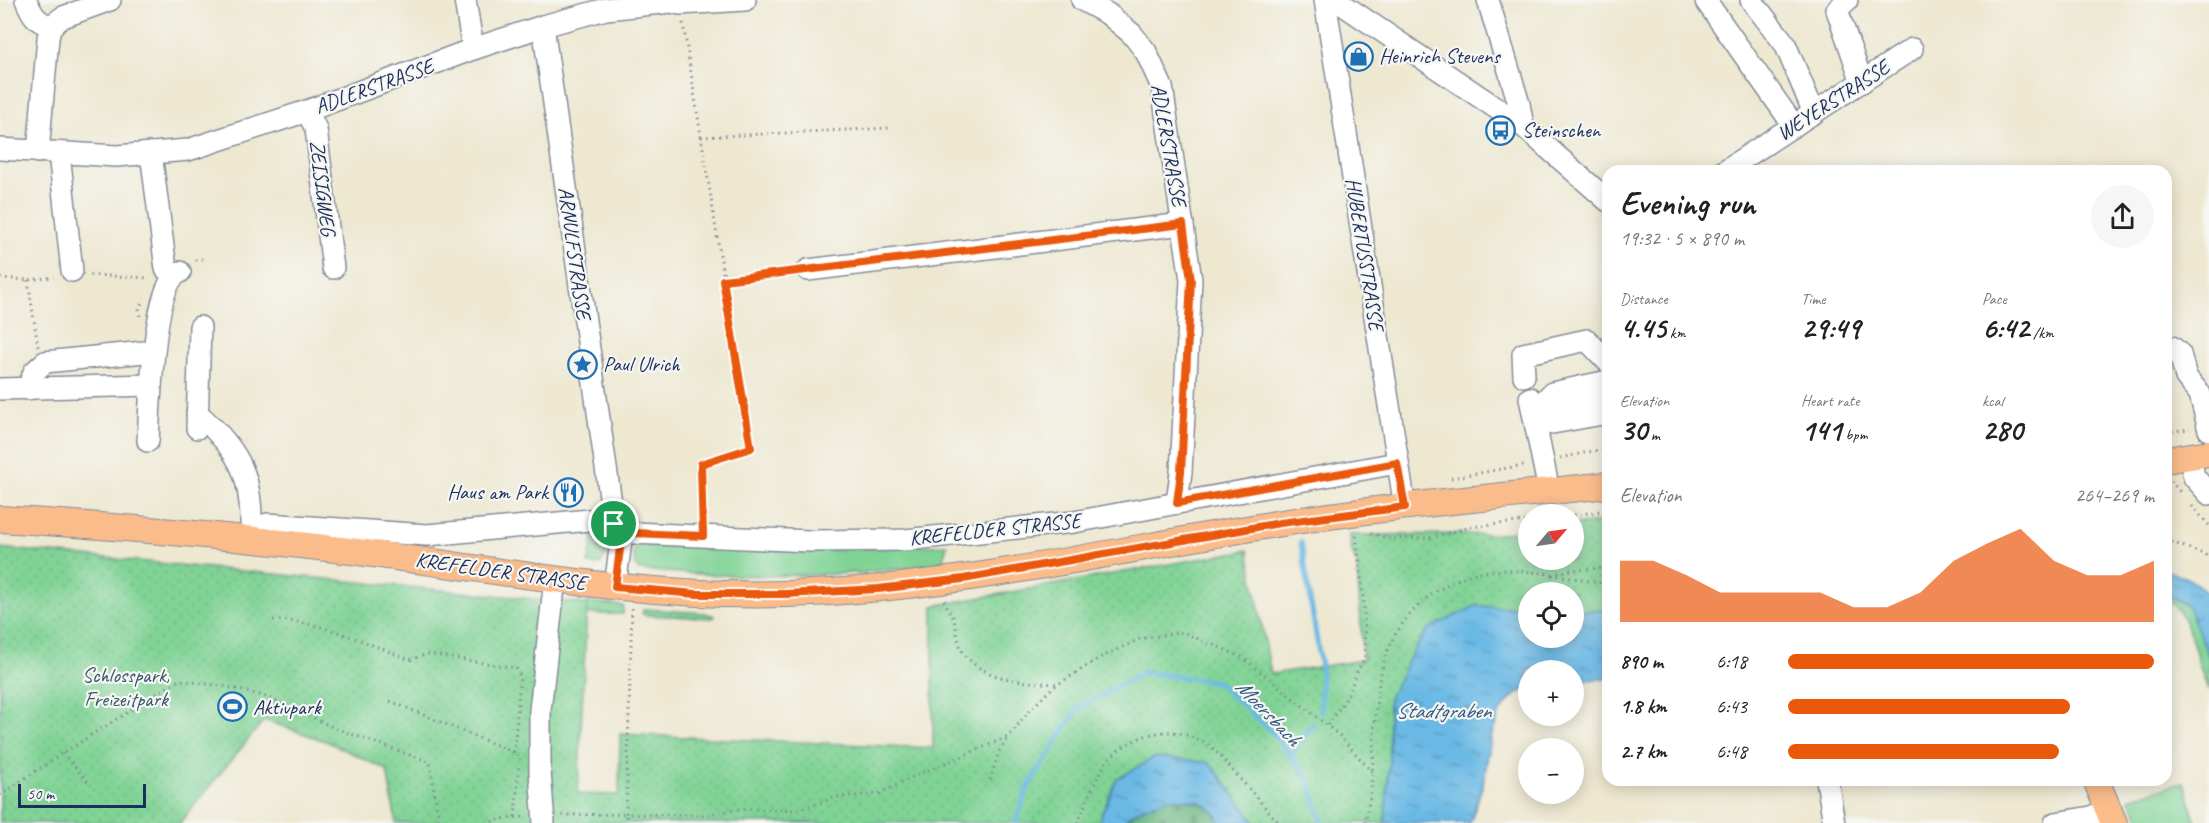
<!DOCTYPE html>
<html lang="en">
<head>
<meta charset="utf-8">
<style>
	body { margin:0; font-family:Caveat,sans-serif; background:#f6f6f6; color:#222; height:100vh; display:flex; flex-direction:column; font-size:22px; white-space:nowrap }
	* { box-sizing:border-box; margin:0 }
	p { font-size:20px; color:#767676 }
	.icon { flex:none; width:33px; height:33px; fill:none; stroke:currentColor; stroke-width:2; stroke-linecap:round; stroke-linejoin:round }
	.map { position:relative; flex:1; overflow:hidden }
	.panel { position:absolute; left:1602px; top:165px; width:570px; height:621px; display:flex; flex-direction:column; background:#fff; border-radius:18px; box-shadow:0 3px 15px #0003 }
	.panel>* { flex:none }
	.needle { width:39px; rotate:61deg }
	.tools { position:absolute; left:1518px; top:504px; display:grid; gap:12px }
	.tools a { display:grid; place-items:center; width:66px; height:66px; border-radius:50%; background:#fff; box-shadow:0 3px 15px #0003; font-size:30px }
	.scale { position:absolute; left:18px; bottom:15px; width:128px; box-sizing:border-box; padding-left:6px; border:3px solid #1b2f5e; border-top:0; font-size:16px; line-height:21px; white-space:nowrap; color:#1b2f5e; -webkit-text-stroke:4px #f6f6f2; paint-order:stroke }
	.pin { position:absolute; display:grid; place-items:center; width:51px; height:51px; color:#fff; margin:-26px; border:3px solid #fff; border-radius:50%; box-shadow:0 2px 6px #0007 }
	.round { display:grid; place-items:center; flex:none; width:63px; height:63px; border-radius:32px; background:#f6f6f6 }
	.head { display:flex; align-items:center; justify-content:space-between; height:102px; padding:0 18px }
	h1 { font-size:33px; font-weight:600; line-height:45px }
	.metrics { display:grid; grid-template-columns:repeat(3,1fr); gap:9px; height:102px; padding:6px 18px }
	.metrics div { display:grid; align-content:center }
	.metrics b { font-size:30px; font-weight:600 }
	.metrics small { font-size:16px; font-weight:400 }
	.metrics p { font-size:16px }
	.chart { height:168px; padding:12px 18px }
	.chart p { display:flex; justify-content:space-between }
	.chart svg { width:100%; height:108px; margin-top:6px; fill:#ea580c; opacity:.7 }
	ul { padding:0 18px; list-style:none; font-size:20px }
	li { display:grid; grid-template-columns:96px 72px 1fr; align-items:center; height:45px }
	li i { height:15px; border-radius:8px; background:#ea580c }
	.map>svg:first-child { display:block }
	.grass { fill:#80d395; stroke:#4e817a; stroke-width:1.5 }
	.forest { fill:url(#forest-firs); stroke:#42726e; stroke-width:1.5 }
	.park { fill:url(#park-dots); stroke:#4e817a; stroke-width:1.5 }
	.water { fill:url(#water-ripples); stroke:#4274a2; stroke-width:1.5 }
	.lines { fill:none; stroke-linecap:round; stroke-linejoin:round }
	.stream { stroke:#6ab9e5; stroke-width:5 }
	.minor-casing { stroke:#848c98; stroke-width:24 }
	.major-casing { stroke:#848c98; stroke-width:28 }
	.path { stroke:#848c98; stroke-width:3; stroke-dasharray:1.5 4.5; stroke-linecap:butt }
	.minor { stroke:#fff; stroke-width:21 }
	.major { stroke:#fabc8b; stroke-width:26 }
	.route-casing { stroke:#fff; stroke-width:12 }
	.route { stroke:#ea580c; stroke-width:8 }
	.labels { text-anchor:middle; stroke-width:4.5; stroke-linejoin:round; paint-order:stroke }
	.poi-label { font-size:21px; fill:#1b2f5e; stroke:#f6f6f2; text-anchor:start }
	.street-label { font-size:21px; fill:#1b2f5e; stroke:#f6f6f2 }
	.park-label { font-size:21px; fill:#34586c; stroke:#f6f6f2 }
	.water-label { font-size:22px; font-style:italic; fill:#335886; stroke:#f6f6f2 }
</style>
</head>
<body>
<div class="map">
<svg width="2209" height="823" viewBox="0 0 2209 823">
	<defs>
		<pattern id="forest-firs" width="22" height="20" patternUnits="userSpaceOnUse" patternTransform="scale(1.5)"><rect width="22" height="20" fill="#68b57e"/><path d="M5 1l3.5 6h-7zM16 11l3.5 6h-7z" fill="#55946a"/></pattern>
		<pattern id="park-dots" width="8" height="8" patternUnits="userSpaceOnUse" patternTransform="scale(1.5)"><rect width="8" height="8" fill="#80d395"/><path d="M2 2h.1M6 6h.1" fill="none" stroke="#6eb583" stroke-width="1.8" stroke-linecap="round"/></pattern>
		<pattern id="water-ripples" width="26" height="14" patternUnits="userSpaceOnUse" patternTransform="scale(1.5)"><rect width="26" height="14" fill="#6ab9e5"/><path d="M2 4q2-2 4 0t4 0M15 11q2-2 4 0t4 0" fill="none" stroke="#5697bd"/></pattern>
	</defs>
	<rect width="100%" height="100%" fill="#f6f6f2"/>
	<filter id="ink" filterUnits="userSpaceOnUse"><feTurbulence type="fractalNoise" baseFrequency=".0167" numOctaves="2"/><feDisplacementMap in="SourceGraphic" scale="12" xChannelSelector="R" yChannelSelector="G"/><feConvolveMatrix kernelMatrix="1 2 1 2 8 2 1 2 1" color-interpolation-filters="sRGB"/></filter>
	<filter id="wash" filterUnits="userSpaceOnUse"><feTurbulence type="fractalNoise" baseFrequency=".008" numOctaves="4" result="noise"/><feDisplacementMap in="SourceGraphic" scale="24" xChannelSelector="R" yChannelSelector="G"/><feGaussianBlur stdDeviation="1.35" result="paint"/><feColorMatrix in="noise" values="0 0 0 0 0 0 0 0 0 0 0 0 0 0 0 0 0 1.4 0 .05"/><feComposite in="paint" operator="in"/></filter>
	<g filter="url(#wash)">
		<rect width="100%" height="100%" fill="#eee8d1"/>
		<g class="grass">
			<path d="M596 525 604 528C612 542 610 555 598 565L588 564Z"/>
			<path d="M639 545 803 551 947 545 942 564C841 578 741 579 639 570L635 565 633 552Z"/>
			<path d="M2166 594 2188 606 2197 624 2209 657V689C2194 664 2194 615 2166 600Z"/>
			<polygon points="587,602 623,606 623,614 586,614"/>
			<polygon points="644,609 705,613 714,616 713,618 645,615 642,613"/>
			<polygon points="2184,782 2196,823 2142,823 2129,798"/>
		</g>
		<path class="forest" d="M1168 798C1191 800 1210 799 1220 823H1127V817L1145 807Z"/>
		<polygon class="park" points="1608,521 1608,610 1574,611 1574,592 1528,592 1528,608 1475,606 1389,699 1389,763 1385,823 1255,823 1210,763 1117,779 1098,823 396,823 387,770 328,742 264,720 180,823 0,823 0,548 587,604 578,794 619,795 620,734 933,748 933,606 1248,550 1271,674 1363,660 1357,564 1352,553 1349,535 1498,534 1528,530 1528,560 1574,560 1574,525"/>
		<g class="water">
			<path d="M2166 570C2182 575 2198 582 2209 595V657L2188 606 2166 594Z"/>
			<polygon points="1475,606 1528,608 1528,638 1574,638 1574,611 1608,610 1608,679 1574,680 1574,670 1528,670 1528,687 1511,698 1500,712 1492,734 1483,784 1470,823 1385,823 1389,763 1389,699 1413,652 1428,629"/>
			<polygon points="1155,757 1210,763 1255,823 1220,823 1215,812 1199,801 1168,798 1145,807 1127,817 1127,823 1098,823 1117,779"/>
		</g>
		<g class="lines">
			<g class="stream">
				<polyline points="1301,542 1321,666 1321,713"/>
				<polyline points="1290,755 1313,724"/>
				<polyline points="1016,823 1027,789 1077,709 1144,672 1217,682 1272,732 1307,777 1323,823"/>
			</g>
		</g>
	</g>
	<g filter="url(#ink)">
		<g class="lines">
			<defs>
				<g id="minor">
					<path d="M26 0C32 14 36 22 51 26"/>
					<polyline points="465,0 473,49"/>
					<polyline points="1082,0 1108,14 1132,34 1146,52 1162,87 1191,280 1181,472 1177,503"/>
					<polyline points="1325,0 1405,507"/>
					<polyline points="1336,0 1523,126 1608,201"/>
					<polyline points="1488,0 1519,104 1523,126"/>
					<polyline points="1751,0 1785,44 1814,113"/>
					<polyline points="1847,0 1837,10 1862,82"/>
					<polyline points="1706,1 1794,126"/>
					<polyline points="543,26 614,524 621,541 615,587"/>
					<polyline points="307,111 316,129 333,268"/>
					<polyline points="0,149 117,156 188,150 307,111 473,49 543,26 606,9 671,2 680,4 745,0"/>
					<polyline points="38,152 48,38 51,26 63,17 110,0"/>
					<polyline points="59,153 72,271"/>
					<polyline points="151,153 166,269"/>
					<polyline points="1724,171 1912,49"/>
					<polyline points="808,270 1183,224"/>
					<polyline points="2166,346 2172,347 2180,354 2186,377 2200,394 2209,430"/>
					<polyline points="1524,376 1523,354 1587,340 1608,362"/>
					<polyline points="0,389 151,385"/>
					<polyline points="28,389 34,372 45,362 154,351"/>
					<polyline points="1530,398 1549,491"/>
					<polyline points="1534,412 1552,393 1608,381"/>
					<polyline points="1534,412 1608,397"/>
					<path d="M197 413C243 453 253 479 251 539"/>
					<polyline points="1536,426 1608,413"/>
					<polyline points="197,428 200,327"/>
					<path d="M148 441C150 410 152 284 180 272"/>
					<polyline points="2190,457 2194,477 2209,494"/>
					<polyline points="267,524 427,535 601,519 634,533 809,541 905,540 1074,522 1397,463"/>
					<polyline points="1827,780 1834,823"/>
					<polyline points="544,823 540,772 540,710 555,579"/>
					<polyline points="2055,823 2091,817 2108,809"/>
				</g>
				<g id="major">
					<polyline points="2166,460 2209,453"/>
					<path d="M0 519C127 527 254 538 381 555 515 573 650 598 785 594 951 590 1113 550 1276 524 1386 506 1498 497 1608 485"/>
					<polyline points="2096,780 2114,823"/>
				</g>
			</defs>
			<use href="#minor" class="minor-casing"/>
			<use href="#major" class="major-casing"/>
			<g class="path">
				<polyline points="683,23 751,448 701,464 702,518"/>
				<polyline points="701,137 889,128"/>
				<polyline points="195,260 203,259 203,255"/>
				<polyline points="90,275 150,278"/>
				<polyline points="0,278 28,280 54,277"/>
				<polyline points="28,280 38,347"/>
				<polyline points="723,280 790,271"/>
				<polyline points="140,316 139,308 143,301"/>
				<polyline points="2166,432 2190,429"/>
				<polyline points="1560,458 1608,448"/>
				<polyline points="1451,478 1524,465"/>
				<polyline points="2171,481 2180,492"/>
				<polyline points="2192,506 2209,525"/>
				<polyline points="1574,515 1608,510"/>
				<polyline points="1371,533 1390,539 1429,538 1470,527 1528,521"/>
				<polyline points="2166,540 2209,556"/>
				<polyline points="1552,575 1571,570 1608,568"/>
				<path d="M944 600C946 607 952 613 954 620 958 633 957 646 966 656 988 682 1027 682 1058 684"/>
				<polyline points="632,608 626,814 700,815 743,809 796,810 837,797 879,794 912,777 1008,737 1031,709 1052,688 1101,657 1140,639 1182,632 1242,657 1340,736 1372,772"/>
				<path d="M273 620C322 621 366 643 410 660L427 654 434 655 516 668 520 676 514 753"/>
				<polyline points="390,701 520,755 520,759"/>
				<polyline points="1328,725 1347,697 1357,672 1365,658 1364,604 1356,534"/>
				<polyline points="63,753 91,785"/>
				<polyline points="990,780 999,752 1007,739"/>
				<polyline points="0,795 63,753 179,680 228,687 270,698 337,729 430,762 439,823"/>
				<polyline points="562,815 626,814 626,823"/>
				<polyline points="515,817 519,765"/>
				<polyline points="486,823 507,818 526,817"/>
				<path d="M1078 823C1086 804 1094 782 1105 764 1120 743 1153 728 1179 733 1191 736 1202 741 1212 747L1279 823"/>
				<path d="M1365 823C1367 811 1370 799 1371 787 1376 741 1371 676 1395 635 1405 618 1419 603 1435 592 1449 583 1464 575 1481 572 1522 566 1567 578 1608 584"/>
			</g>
			<use href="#minor" class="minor"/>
			<use href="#major" class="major"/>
		</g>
	</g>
	<g class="lines" filter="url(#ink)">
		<defs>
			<polygon id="route" points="1183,224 1191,280 1181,472 1177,503 1397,463 1405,507 1280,523 963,579 878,589 786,594 696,594 615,587 621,541 614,524 634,533 703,536 701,464 751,448 723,280"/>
		</defs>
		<use href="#route" class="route-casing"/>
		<use href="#route" class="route"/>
	</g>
	<defs>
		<symbol id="shop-ring" viewBox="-11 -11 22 22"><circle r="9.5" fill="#f6f6f2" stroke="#1f6fb2" stroke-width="1.5"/><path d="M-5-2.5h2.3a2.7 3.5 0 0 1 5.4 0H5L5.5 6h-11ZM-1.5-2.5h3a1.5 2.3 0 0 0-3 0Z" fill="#1f6fb2"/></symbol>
		<symbol id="bus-ring" viewBox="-11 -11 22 22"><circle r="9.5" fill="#f6f6f2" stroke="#1f6fb2" stroke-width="1.5"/><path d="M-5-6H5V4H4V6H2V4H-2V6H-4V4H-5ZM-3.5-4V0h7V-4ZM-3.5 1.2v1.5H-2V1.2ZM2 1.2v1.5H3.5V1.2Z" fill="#1f6fb2"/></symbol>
		<symbol id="sight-ring" viewBox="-11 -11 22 22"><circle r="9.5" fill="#f6f6f2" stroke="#1f6fb2" stroke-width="1.5"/><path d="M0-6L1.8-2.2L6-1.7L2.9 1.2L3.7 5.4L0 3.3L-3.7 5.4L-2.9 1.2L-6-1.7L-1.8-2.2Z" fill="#1f6fb2"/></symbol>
		<symbol id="restaurant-ring" viewBox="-11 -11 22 22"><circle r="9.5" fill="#f6f6f2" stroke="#1f6fb2" stroke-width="1.5"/><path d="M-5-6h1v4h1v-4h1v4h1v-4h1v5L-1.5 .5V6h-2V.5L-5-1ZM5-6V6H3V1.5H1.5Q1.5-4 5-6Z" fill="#1f6fb2"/></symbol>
		<symbol id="stadium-ring" viewBox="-11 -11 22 22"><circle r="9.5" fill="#f6f6f2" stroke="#1f6fb2" stroke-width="1.5"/><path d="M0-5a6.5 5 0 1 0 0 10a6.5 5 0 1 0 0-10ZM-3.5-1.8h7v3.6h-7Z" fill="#1f6fb2"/></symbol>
	</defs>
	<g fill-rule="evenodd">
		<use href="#shop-ring" x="1342" y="40" width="33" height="33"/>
		<use href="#bus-ring" x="1484" y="114" width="33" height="33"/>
		<use href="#sight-ring" x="566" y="348" width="33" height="33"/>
		<use href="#restaurant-ring" x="552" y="476" width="33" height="33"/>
		<use href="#stadium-ring" x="216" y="690" width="33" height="33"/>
	</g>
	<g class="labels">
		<g class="poi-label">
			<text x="1379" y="63">Heinrich Stevens</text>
			<text x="1522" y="137">Steinschen</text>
			<text x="603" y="371">Paul Ulrich</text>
			<text x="548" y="499" text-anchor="end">Haus am Park</text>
			<text x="253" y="714">Aktivpark</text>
		</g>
		<g class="street-label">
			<text transform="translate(374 86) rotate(-20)" y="7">ADLERSTRASSE</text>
			<text transform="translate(1833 100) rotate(-33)" y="7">WEYERSTRASSE</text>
			<text transform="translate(1169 145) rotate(80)" y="7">ADLERSTRASSE</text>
			<text transform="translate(323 188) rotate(83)" y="7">ZEISIGWEG</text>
			<text transform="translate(575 253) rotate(82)" y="7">ARNULFSTRASSE</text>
			<text transform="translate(1365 254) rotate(81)" y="7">HUBERTUSSTRASSE</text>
			<text transform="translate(995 529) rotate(-6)" y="7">KREFELDER STRASSE</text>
			<text transform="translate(501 571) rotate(8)" y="7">KREFELDER STRASSE</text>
		</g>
		<g class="park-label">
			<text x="126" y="682">Schlosspark,<tspan x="126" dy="24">Freizeitpark</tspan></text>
		</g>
		<g class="water-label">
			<text x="1443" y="718">Stadtgraben</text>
			<text transform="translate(1269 712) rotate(46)" y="8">Moersbach</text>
		</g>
	</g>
</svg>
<div class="tools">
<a><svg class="needle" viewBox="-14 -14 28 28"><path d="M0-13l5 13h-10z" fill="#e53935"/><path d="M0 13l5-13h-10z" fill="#767676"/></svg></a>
<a><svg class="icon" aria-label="locate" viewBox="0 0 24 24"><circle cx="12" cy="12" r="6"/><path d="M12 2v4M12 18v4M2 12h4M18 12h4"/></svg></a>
<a>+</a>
<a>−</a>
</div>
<div class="scale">50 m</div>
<div class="pin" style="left:614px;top:524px;background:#1e9e55"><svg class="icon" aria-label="arrive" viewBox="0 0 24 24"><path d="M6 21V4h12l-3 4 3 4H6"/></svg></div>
<section class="panel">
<div class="head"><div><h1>Evening run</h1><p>19:32 · 5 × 890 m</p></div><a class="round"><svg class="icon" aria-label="share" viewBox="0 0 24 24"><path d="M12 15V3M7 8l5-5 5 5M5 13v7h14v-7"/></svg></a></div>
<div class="metrics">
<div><p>Distance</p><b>4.45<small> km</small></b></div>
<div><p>Time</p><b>29:49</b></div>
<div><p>Pace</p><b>6:42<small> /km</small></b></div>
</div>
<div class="metrics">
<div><p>Elevation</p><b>30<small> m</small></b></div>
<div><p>Heart rate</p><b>141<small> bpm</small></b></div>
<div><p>kcal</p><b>280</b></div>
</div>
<div class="chart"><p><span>Elevation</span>264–269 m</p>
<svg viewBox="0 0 160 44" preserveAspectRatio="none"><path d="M0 44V19L10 19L20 25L30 32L40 32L50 32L60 32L70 38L80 38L90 32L100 19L110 12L120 6L130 19L140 25L150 25L160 19V44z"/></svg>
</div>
<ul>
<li><b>890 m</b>6:18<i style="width:100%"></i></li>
<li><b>1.8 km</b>6:43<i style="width:77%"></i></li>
<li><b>2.7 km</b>6:48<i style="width:74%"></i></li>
</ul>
</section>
</div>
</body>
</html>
